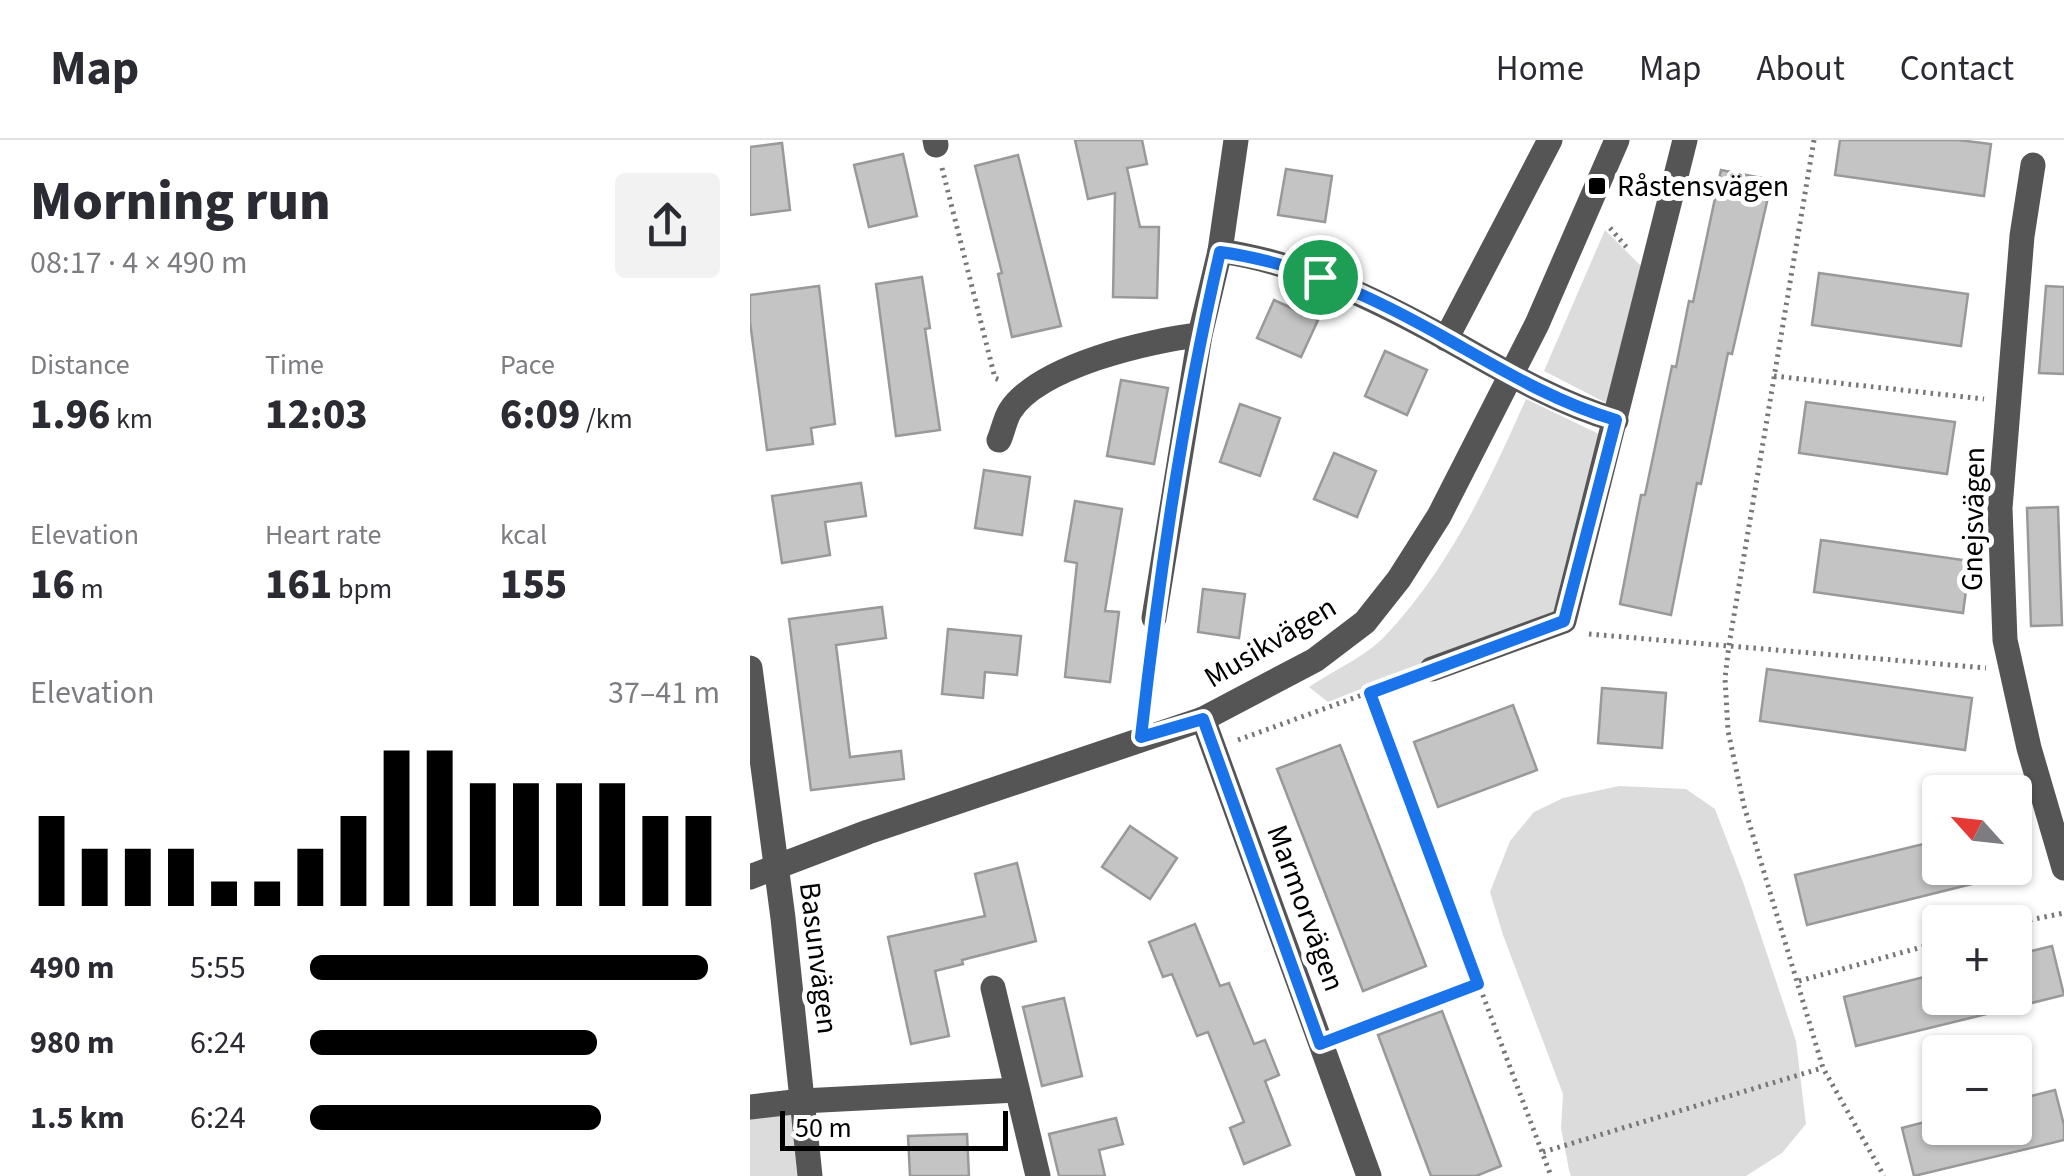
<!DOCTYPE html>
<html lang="en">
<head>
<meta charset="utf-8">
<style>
	body { margin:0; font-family:"Source Sans 3",sans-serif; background:#f2f2f3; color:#2b2b33; height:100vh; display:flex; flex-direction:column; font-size:38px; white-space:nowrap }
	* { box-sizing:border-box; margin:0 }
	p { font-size:32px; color:#7c7c81 }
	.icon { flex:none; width:55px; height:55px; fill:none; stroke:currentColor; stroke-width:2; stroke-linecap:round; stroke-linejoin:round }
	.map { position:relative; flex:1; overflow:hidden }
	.drawer { display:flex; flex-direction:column; background:#fff; width:750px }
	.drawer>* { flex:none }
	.needle { width:65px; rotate:297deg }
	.fabs { position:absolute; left:1172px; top:635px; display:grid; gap:20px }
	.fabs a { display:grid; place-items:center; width:110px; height:110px; border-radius:10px; background:#fff; box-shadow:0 2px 8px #0004; font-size:50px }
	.scale { position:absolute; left:30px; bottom:25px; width:228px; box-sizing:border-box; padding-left:10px; border:5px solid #000; border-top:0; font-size:28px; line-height:35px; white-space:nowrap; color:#000; -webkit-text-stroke:8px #fff; paint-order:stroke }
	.pin { position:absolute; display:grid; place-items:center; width:85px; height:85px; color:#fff; margin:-42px; border:5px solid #fff; border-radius:50%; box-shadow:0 2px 10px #0007 }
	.round { display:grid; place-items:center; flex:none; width:105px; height:105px; border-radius:10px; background:#f2f2f3 }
	.summary { display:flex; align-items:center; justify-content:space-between; height:170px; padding:0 30px }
	h1 { font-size:55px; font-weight:800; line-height:75px }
	.metrics { display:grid; grid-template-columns:repeat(3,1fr); gap:15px; height:170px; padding:10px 30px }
	.metrics div { display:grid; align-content:center }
	.metrics b { font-size:42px; font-weight:800 }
	.metrics small { font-size:28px; font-weight:400 }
	.metrics p { font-size:28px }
	.chart { height:280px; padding:20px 30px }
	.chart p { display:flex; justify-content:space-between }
	.chart svg { width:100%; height:180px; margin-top:10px; stroke:#000; stroke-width:6 }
	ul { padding:0 30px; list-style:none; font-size:32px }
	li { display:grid; grid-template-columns:160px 120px 1fr; align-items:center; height:75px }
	li i { height:25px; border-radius:12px; background:#000 }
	header { display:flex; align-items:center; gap:60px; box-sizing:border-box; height:140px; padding:0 50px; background:#fff; border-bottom:2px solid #e1e1e2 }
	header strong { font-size:48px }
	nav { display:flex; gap:55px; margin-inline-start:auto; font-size:35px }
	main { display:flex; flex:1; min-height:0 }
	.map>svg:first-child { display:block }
	.green { fill:#dcdcdc }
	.building { fill:#c4c4c4; stroke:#999; stroke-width:2.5 }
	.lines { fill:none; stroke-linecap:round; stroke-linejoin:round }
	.path { stroke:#777; stroke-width:5; stroke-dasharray:2.5 5; stroke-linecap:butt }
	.minor { stroke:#555; stroke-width:25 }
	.route-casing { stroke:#fff; stroke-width:20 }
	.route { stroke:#1a73e8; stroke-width:12 }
	.poi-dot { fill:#000; stroke:#fff; stroke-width:4 }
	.labels { text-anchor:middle; stroke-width:10; stroke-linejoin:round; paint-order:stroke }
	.poi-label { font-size:30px; fill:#000; stroke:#fff; text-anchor:start }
	.street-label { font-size:30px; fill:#000; stroke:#fff }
</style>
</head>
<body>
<header>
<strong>Map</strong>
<nav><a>Home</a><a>Map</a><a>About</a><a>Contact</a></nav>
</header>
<main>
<section class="drawer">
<div class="summary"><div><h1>Morning run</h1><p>08:17 · 4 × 490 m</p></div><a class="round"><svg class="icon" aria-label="share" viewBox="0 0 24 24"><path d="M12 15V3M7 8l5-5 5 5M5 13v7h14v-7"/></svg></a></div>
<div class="metrics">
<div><p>Distance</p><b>1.96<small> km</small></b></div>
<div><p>Time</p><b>12:03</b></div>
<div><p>Pace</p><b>6:09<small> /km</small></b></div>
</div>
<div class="metrics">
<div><p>Elevation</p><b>16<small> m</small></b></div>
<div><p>Heart rate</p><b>161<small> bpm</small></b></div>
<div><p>kcal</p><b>155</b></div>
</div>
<div class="chart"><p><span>Elevation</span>37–41 m</p>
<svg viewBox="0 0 160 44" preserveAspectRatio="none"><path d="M5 44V22M15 44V30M25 44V30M35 44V30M45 44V38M55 44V38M65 44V30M75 44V22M85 44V6M95 44V6M105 44V14M115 44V14M125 44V14M135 44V14M145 44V22M155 44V22"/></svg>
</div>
<ul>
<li><b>490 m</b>5:55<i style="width:97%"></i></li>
<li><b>980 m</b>6:24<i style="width:70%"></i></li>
<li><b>1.5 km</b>6:24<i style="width:71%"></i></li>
</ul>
</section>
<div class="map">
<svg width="1314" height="1036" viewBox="0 0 1314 1036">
	<rect width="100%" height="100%" fill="#fff"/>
	<g class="green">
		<polygon points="855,90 895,130 860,265 794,231"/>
		<path d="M776 259 851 295 807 471 578 562 559 547C583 531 616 516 635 496 699 429 739 342 776 259Z"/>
		<polygon points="869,646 936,649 965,669 993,742 1046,901 1056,984 1032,1013 996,1036 821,1036 819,1030 811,988 813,954 753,795 740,752 760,701 784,672 813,658"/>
		<polygon points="41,973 47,1036 0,1036 0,979"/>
	</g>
	<g class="building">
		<polygon points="325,0 392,0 397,24 377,28 390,87 409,87 407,158 363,157 365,53 338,59"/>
		<polygon points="1090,0 1208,0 1241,4 1234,56 1085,35"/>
		<polygon points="32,3 40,70 0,75 0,7"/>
		<polygon points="153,14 167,76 119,87 104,25"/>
		<polygon points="268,15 311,186 262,197 248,134 252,133 225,26"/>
		<polygon points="536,29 582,36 575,82 528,75"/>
		<polygon points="971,30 1022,40 982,214 978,213 951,344 947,343 921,475 870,464 891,355 895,355 922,226 926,227 939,161 943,162"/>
		<polygon points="1069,133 1218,154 1211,206 1062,185"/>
		<polygon points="172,137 180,188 175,189 190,290 146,296 126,144"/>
		<polygon points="69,146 85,284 61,288 63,304 17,310 0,182 0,155"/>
		<polygon points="1296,146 1314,147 1314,234 1289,233"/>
		<polygon points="524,160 568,180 551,217 507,198"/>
		<polygon points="635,211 677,230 657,275 615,256"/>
		<polygon points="371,240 418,248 404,324 357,316"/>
		<polygon points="1056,262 1205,282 1197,334 1049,313"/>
		<polygon points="490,264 530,278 510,336 470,322"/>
		<polygon points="584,313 626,331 607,377 564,359"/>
		<polygon points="234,330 280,337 272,395 225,388"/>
		<polygon points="111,343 116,376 75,382 80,415 32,423 22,356"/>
		<polygon points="325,361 372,369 355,471 369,472 360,542 315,537 327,423 315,421"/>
		<polygon points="1308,367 1312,485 1281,486 1277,368"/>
		<polygon points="1071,400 1220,421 1213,473 1064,452"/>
		<polygon points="453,449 495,454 489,498 448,492"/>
		<polygon points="132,467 136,498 86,505 100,617 151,611 154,639 61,650 39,479"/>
		<polygon points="198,489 271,496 267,535 235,532 233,558 192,554"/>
		<polygon points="1017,529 1222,558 1215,610 1010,581"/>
		<polygon points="852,548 916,553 912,608 848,603"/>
		<polygon points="763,565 787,630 688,667 664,602"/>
		<polygon points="590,605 676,826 613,851 527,629"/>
		<polygon points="380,686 427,718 400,759 352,727"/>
		<polygon points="1190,700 1190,728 1253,728 1254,736 1057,785 1045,735"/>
		<polygon points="267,723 286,801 212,820 213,824 185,831 199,896 161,904 138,797 235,776 225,734"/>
		<polygon points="445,784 470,846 479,843 504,904 515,900 529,935 515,941 540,1005 494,1024 480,988 494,982 458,892 447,896 422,834 413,837 399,802"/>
		<polygon points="1302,806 1314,855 1106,906 1094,857 1190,833 1190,858 1265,858 1265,815"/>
		<polygon points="314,858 332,936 292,946 273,867"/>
		<polygon points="692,871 751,1026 726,1036 681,1036 628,895"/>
		<polygon points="1305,950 1314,985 1314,1000 1164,1036 1152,988 1190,978 1190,988 1265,988 1265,960"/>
		<polygon points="366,978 373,1004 349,1010 355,1036 309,1036 299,994"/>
		<polygon points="217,994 219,1036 160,1036 158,996"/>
	</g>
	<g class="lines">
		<g class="path">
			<polyline points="1064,0 979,505 975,538 978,591 994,666 1073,928 1134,1036"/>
			<polyline points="192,28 245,238 252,241"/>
			<polyline points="860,88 879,110"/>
			<polyline points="1024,236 1234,259"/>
			<polyline points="839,494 1236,528"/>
			<polyline points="619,553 801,1036"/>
			<polyline points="394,569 401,506"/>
			<polyline points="488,600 656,539"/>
			<polyline points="1265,783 1314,773"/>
			<polyline points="1049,841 1190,802"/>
			<polyline points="596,894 726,845"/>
			<polyline points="793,1012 1072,928"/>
		</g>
		<g class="minor">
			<polyline points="185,0 186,5"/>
			<polyline points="1283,25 1272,96 1250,368 1255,500 1279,608 1314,728"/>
			<path d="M470 111C552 123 627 160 699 200 752 230 807 263 866 280"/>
			<polyline points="696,199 800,0"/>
			<path d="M249 300C253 291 255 279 260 271 289 226 400 200 450 195"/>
			<polyline points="404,478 450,195 470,111 486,0"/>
			<polyline points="0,528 33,778 60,1036"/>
			<polyline points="682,529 814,481 935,0"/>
			<polyline points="453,579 619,1036"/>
			<polyline points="0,737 118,692 453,579 565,520 615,482 649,439 689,376 787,184 867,0"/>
			<polyline points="243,848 288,1036"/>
			<polyline points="0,967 52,961 267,950"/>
		</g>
	</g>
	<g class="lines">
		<defs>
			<path id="route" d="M470 112C552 123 627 159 699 200 752 230 807 263 866 280L814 481 620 553 728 844 570 904 453 579 391 597C409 435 433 271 470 112Z"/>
		</defs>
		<use href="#route" class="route-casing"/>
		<use href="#route" class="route"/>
	</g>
	<rect class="poi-dot" x="837" y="36" width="20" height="20" rx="5"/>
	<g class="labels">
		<g class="poi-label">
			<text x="867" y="56">Råstensvägen</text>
		</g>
		<g class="street-label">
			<text transform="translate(1223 379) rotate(-89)" y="10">Gnejsvägen</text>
			<text transform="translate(520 502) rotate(-31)" y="10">Musikvägen</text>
			<text transform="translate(556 768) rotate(70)" y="10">Marmorvägen</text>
			<text transform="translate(69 818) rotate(83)" y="10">Basunvägen</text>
		</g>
	</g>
</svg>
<div class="fabs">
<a><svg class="needle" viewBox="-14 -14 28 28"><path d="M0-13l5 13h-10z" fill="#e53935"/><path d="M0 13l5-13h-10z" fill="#7c7c81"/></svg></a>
<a>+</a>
<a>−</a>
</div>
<div class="scale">50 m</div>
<div class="pin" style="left:570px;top:137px;background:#1e9e55"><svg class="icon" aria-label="arrive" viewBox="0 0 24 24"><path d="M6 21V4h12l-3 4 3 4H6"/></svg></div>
</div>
</main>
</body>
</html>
